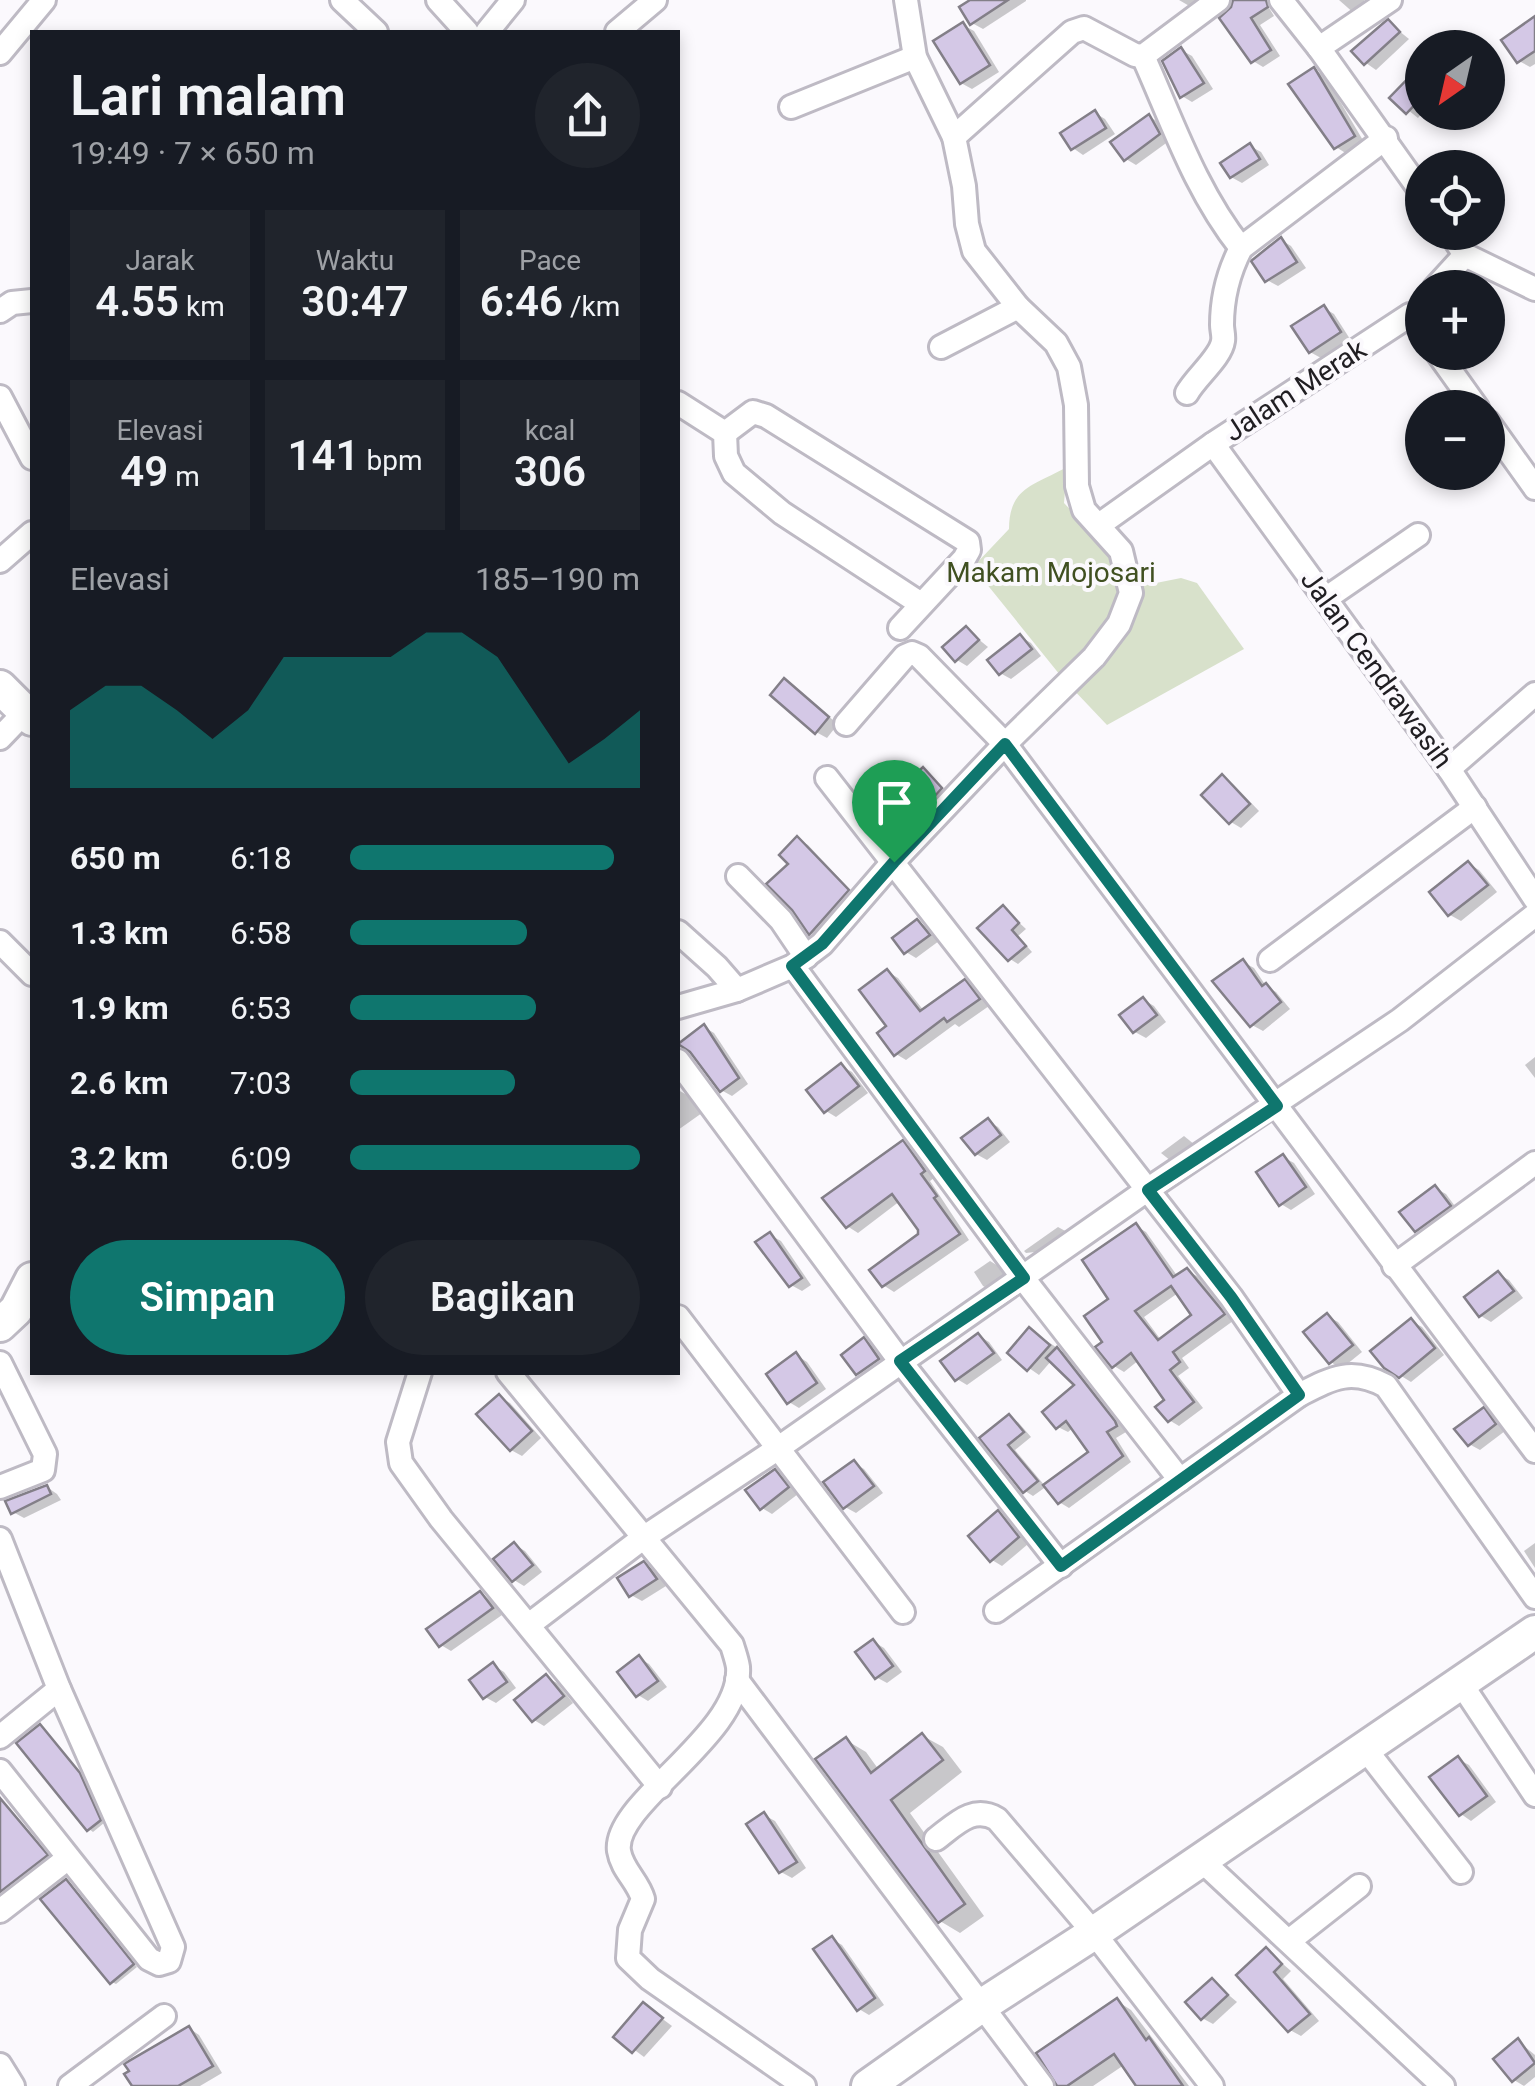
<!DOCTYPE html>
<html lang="id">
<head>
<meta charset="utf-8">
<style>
	body { margin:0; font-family:Roboto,sans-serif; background:#20242c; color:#f1f3f6; height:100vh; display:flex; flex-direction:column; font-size:38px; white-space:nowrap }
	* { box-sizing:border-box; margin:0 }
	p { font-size:32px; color:#9ea1a6 }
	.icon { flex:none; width:55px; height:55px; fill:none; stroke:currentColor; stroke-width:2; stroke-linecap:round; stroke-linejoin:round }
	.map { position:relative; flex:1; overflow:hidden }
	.drawer { position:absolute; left:30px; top:30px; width:650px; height:1345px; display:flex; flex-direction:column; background:#171b24; border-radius:0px; box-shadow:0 5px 15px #0003 }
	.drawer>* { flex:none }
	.needle { width:65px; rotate:214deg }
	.buttons { position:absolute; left:1405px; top:30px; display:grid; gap:20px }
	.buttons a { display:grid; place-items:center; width:100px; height:100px; border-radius:50%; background:#171b24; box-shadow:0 5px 15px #0003; font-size:50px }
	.pin { position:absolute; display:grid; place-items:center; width:85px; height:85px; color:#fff; margin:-102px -42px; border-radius:50% 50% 50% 0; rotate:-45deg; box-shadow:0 0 10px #0007 }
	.pin .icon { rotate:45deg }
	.round { display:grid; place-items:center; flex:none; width:105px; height:105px; border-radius:52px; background:#20242c }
	.summary { display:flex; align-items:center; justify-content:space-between; height:170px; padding:0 40px }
	h1 { font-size:55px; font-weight:600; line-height:75px }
	.stats { display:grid; grid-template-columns:repeat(3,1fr); gap:15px; height:170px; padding:10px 40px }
	.stats div { display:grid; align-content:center; border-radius:0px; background:#20242c; text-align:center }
	.stats b { font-size:42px; font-weight:600 }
	.stats small { font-size:28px; font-weight:400 }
	.stats p { font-size:28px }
	.chart { height:280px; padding:20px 40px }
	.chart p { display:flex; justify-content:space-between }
	.chart svg { width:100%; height:180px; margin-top:10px; fill:#0f766e; opacity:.7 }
	.primary-button { display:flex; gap:20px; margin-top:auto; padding:20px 40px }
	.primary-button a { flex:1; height:115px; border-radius:60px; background:#0f766e; color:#fff; font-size:40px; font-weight:600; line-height:115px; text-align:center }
	.primary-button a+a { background:#20242c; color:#f1f3f6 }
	ul { padding:0 40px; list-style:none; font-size:32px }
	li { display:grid; grid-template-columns:160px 120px 1fr; align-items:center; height:75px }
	li i { height:25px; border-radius:12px; background:#0f766e }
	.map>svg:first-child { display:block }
	.green { fill:#d8e1cb }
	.shadow { fill:#0003; fill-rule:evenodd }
	.building { fill:#d4c8e6; stroke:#837f88; stroke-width:2.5; fill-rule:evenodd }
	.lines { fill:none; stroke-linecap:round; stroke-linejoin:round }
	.street-casing { stroke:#bebac4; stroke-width:28 }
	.secondary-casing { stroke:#bebac4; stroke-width:38 }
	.street { stroke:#fff; stroke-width:22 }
	.secondary { stroke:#fff; stroke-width:32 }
	.route-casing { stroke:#fff; stroke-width:20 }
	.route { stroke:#0f766e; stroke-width:12 }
	.labels { text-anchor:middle; stroke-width:8; stroke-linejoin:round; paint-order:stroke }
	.street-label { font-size:28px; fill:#201e22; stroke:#fbf9fd }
	.park-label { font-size:28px; fill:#405021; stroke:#fbf9fd }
</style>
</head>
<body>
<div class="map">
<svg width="1535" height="2086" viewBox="0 0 1535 2086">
	<rect width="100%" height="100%" fill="#fbf9fd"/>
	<g class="green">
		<path d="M1067 467 1064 503C1076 516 1092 529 1102 543 1140 602 1103 637 1060 675L973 567 1009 529C1009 487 1035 485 1067 467Z"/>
		<polygon points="1181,578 1197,583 1244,649 1107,725 1070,686 1136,587"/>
	</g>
	<g class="shadow">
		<polygon points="974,0 1026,0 1026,1 983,29 972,23"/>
		<polygon points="1179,0 1203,0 1191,7"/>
		<polygon points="1250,0 1266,3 1274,16 1260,25 1280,56 1263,67 1253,61"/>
		<polygon points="1339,0 1364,0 1368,6 1356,15"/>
		<polygon points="1535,19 1535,64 1530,67 1519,61"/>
		<polygon points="1388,22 1409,39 1376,70 1366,63"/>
		<polygon points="963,25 974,31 999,72 972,89 961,83"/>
		<polygon points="1181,50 1192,56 1213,89 1192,102 1182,96"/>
		<polygon points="1422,68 1423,112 1418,118 1393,98"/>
		<polygon points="1314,70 1325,76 1364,142 1347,154 1336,147"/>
		<polygon points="1095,113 1105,119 1115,134 1083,155 1073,148"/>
		<polygon points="1150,117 1160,123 1169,141 1136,165 1126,159"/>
		<polygon points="1250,146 1261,152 1269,165 1242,183 1231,177"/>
		<polygon points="1281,240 1291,246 1306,268 1278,286 1267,280"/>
		<polygon points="1324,308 1334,314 1350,339 1321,358 1310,352"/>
		<polygon points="966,629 988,647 967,666 957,660"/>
		<polygon points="1021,637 1031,643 1041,656 1011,679 1000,673"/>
		<polygon points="785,681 838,724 827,738 816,732"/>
		<polygon points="923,770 951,795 940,808 929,802"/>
		<polygon points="889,778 922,806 899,829 867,800"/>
		<polygon points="1222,778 1233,784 1259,811 1241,828 1231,822"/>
		<polygon points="798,839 808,845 858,898 821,939 811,933 794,908 792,864"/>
		<polygon points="1469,864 1479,870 1497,892 1461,921 1450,915 1433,893"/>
		<polygon points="1003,908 1026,929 1018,936 1032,952 1018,964 1010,959"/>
		<polygon points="918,922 928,928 939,941 916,958 906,952"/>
		<polygon points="1243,962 1254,968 1266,986 1276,992 1290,1009 1263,1031 1252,1025"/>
		<polygon points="888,972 898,978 924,1011 965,982 975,988 989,1006 959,1027 955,1024 906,1060 896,1054"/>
		<polygon points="1144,1000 1154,1006 1166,1022 1146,1038 1135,1032"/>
		<polygon points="704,1027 714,1033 748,1084 732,1096 721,1090"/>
		<polygon points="1535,1057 1535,1078 1525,1065"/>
		<polygon points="841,1066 852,1072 868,1093 836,1117 826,1111"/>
		<polygon points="678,1090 689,1096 702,1113 678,1130"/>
		<polygon points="988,1121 998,1127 1010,1142 987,1160 976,1154"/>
		<polygon points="1184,1136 1200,1149 1176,1165 1161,1153"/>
		<polygon points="903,1143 914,1150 934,1178 930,1181 969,1240 894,1292 883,1285 921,1236 920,1229 900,1201 858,1233 847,1226"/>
		<polygon points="1283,1157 1294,1163 1315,1194 1291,1210 1281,1204"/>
		<polygon points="1435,1188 1446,1194 1460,1213 1427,1237 1416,1231"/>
		<path d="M1136 1226 1146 1232 1178 1277 1187 1271 1197 1276 1233 1321 1182 1358 1189 1368 1178 1376 1203 1408 1179 1426 1169 1420 1168 1401 1139 1360 1124 1372 1114 1366 1105 1342 1111 1300ZM1178 1293 1193 1318 1161 1340 1144 1317Z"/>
		<polygon points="1058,1227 1069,1233 1038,1261 1030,1256 1035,1252 1026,1253 1024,1251"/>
		<polygon points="770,1235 781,1241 811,1285 802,1291 791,1285"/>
		<polygon points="990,1261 1000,1267 1010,1280 994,1292 983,1286 974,1272"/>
		<polygon points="1498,1274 1509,1280 1523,1298 1491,1322 1481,1316"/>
		<polygon points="1327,1316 1338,1322 1362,1352 1341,1369 1331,1362"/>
		<polygon points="1411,1321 1422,1327 1444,1355 1411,1382 1385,1366"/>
		<polygon points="1030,1330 1068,1355 1126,1432 1116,1438 1131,1462 1069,1508 1059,1502 1047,1486 1033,1496 1025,1491 983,1438 1009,1417 1018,1422 1031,1437 1015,1450 1045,1486 1091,1453 1073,1428 1068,1432 1058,1427 1078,1385 1052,1360 1039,1375 1029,1368"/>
		<polygon points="979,1336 989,1342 1002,1360 967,1385 957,1379"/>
		<polygon points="864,1340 875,1346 888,1366 869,1379 858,1373"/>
		<polygon points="796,1355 807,1362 826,1389 799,1408 789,1402"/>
		<polygon points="499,1397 510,1403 541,1438 522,1456 511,1450"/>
		<polygon points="1484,1410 1494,1416 1505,1431 1480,1450 1469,1444"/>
		<polygon points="854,1463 864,1469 883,1493 856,1513 845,1507"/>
		<polygon points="775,1472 785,1478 798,1494 772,1514 762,1508"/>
		<polygon points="47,1487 57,1494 61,1500 24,1518 13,1512"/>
		<polygon points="998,1513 1009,1519 1028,1544 1002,1566 992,1560"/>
		<polygon points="1535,1543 1535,1568 1524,1551"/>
		<polygon points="515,1545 525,1551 542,1572 524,1586 514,1580"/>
		<polygon points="644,1564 655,1570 666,1586 642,1601 631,1595"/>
		<polygon points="480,1594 491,1600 502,1615 451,1651 441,1645"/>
		<polygon points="874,1642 884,1648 902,1672 887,1683 876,1677"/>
		<polygon points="639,1658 649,1664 667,1687 648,1701 638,1695"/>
		<polygon points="493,1665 504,1672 516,1688 496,1703 485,1697"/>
		<polygon points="546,1677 557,1683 573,1703 544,1726 534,1720"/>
		<polygon points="40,1727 83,1777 104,1823 93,1832 89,1829"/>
		<polygon points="923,1736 943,1747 962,1772 910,1813 984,1916 960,1933 940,1921 846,1740 866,1752 879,1770"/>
		<polygon points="1458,1759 1469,1765 1496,1802 1471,1821 1461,1814"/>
		<polygon points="0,1798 50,1858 0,1897"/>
		<polygon points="764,1815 775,1821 806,1868 792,1878 781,1872"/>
		<polygon points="66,1882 137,1967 116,1984 112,1982"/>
		<polygon points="832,1939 842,1945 884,2005 869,2015 859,2009"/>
		<polygon points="1267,1950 1291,1971 1283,1979 1319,2021 1301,2036 1290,2030 1239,1976"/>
		<polygon points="1212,1981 1237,2002 1213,2024 1202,2018"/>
		<polygon points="1117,2001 1131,2010 1189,2086 1139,2086 1124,2065 1093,2086 1060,2086"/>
		<polygon points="644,2005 672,2026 644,2057 616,2036"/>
		<polygon points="189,2028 199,2035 222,2073 200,2086 135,2086"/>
		<polygon points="1518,2041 1535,2055 1535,2077 1524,2086 1514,2080"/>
	</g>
	<g class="building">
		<polygon points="970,0 1008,0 970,25 959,7"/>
		<polygon points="1233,0 1266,0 1268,7 1251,18 1271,50 1251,63 1219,18 1231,7"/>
		<polygon points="1535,16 1535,51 1517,63 1501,40"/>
		<polygon points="1388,19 1400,32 1364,65 1351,51"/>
		<polygon points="963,22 990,65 960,84 933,41"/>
		<polygon points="1181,47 1204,83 1180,98 1162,61"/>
		<polygon points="1422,64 1422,97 1406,114 1389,98"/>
		<polygon points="1314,67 1355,136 1334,149 1288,84"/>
		<polygon points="1095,110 1106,128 1071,150 1060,133"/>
		<polygon points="1149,114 1160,134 1124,161 1110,142"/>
		<polygon points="1250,143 1260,159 1230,178 1220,163"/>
		<polygon points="1281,237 1297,262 1265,282 1251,261"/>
		<polygon points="1324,305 1341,332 1309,353 1291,326"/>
		<polygon points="966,626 979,640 955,662 942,647"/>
		<polygon points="1020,634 1032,649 999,675 987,660"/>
		<polygon points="784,678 829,717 815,734 770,695"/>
		<polygon points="923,767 942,788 928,804 907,782"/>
		<polygon points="1222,774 1250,804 1229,824 1201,795"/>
		<polygon points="888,775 913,799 887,825 863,800"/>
		<polygon points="797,836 849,890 809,935 792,910 766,884 788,864 779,855"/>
		<polygon points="1468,861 1488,885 1448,916 1429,892"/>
		<polygon points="1003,905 1019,923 1012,930 1026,946 1008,961 977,928"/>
		<polygon points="917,919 930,935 904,954 892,938"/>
		<polygon points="1243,959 1262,986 1266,983 1281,1002 1250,1027 1212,981"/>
		<polygon points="887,969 920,1011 965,979 980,999 947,1022 944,1018 894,1056 877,1033 886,1026 859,990"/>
		<polygon points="1143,997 1157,1015 1133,1033 1119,1015"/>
		<polygon points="704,1024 739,1078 720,1092 690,1052 678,1044"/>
		<polygon points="841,1063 859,1086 824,1113 806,1090"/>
		<polygon points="988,1118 1001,1135 975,1155 961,1138"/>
		<polygon points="903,1140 925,1171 921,1174 937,1196 934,1198 960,1234 882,1287 869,1270 918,1234 918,1230 892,1194 846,1228 822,1198"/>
		<polygon points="1283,1154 1306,1187 1279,1206 1256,1172"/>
		<polygon points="1435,1185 1451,1206 1415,1232 1399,1212"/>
		<path d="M1136 1223 1173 1277 1187 1268 1225 1314 1173 1352 1180 1362 1170 1370 1194 1402 1168 1422 1155 1407 1164 1400 1131 1353 1112 1368 1095 1347 1102 1342 1084 1316 1108 1299 1082 1260ZM1171 1286 1191 1315 1158 1340 1135 1311Z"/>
		<polygon points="770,1232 802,1278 789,1287 755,1242"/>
		<polygon points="1498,1271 1514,1291 1479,1317 1464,1297"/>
		<polygon points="1327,1313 1353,1345 1329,1364 1303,1332"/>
		<polygon points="1411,1318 1435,1348 1399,1378 1384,1368 1370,1351"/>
		<polygon points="1029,1327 1050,1345 1027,1371 1007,1353"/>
		<polygon points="978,1333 994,1353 955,1381 940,1361"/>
		<polygon points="864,1337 879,1359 856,1375 841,1355"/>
		<polygon points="1057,1347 1115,1421 1117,1426 1107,1432 1123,1456 1058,1504 1043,1485 1088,1452 1066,1421 1056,1429 1042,1412 1074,1385 1046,1358"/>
		<polygon points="796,1352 817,1383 787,1404 766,1374"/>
		<polygon points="499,1394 532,1431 510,1451 476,1414"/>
		<polygon points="1484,1407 1496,1424 1468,1446 1454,1429"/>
		<polygon points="1009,1414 1024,1432 1008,1445 1038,1481 1023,1493 979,1438"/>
		<polygon points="854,1460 874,1486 843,1509 823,1482"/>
		<polygon points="775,1469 789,1487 760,1510 745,1490"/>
		<polygon points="47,1485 51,1494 11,1514 5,1501"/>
		<polygon points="998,1510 1019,1537 990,1562 968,1536"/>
		<polygon points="514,1542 533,1565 512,1582 493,1559"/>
		<polygon points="644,1561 657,1579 629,1597 617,1578"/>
		<polygon points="480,1591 493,1608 439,1647 426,1629"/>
		<polygon points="873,1639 893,1666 875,1679 855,1652"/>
		<polygon points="639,1655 658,1681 636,1697 617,1672"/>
		<polygon points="493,1662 507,1682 483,1699 469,1680"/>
		<polygon points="546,1674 564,1696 532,1722 514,1700"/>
		<polygon points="40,1724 80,1773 101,1820 87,1831 16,1743"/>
		<polygon points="922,1733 943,1760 891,1800 965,1904 938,1923 815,1759 846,1737 871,1773"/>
		<polygon points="1458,1756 1487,1796 1459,1816 1429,1777"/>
		<polygon points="0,1798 48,1855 0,1892"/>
		<polygon points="764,1812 797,1862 779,1873 746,1824"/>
		<polygon points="66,1879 134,1964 110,1984 40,1899"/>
		<polygon points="832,1936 875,1998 857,2011 813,1949"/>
		<polygon points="1266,1947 1282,1964 1274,1972 1310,2014 1288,2032 1236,1975"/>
		<polygon points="1212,1978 1228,1995 1201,2020 1185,2002"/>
		<polygon points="1117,1998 1146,2040 1149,2037 1183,2086 1136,2086 1114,2054 1067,2086 1057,2086 1036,2053"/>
		<polygon points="643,2002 663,2018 632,2053 613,2037"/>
		<polygon points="189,2026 213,2066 178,2086 132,2086 124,2074 129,2071 124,2064"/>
		<polygon points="1518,2038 1535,2063 1512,2082 1493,2059"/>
	</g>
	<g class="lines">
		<defs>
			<g id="street">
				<polyline points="342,0 376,32"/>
				<polyline points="438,0 467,32"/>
				<polyline points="906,0 915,57 954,137"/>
				<polyline points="1281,0 1319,48"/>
				<polyline points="1390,0 1319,48 1422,193"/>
				<polyline points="487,32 513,0"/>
				<polyline points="617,32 655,0"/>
				<polyline points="0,53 44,0"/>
				<path d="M1143 56C1173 123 1195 190 1241 248"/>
				<polyline points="791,107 915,57"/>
				<polyline points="1465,255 1535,289"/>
				<polyline points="1435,288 1465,255 1450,232"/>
				<polyline points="0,311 12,303 32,301"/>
				<polyline points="941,347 1018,307 974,251 967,224 964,186 954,137 1072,32 1084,28 1135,55 1143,56 1218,0"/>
				<polyline points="1437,352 1477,408"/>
				<path d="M1187 393C1196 377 1221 357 1223 341 1224 336 1222 330 1222 325 1222 297 1228 273 1241 248L1386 138"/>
				<polyline points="0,397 32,458"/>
				<polyline points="678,403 725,433 726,456 734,473 782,513 921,604"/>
				<polyline points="1488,422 1535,488"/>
				<polyline points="725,433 753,412 766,416 968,542 969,550 964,559 900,628"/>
				<polyline points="1213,444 1449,769 1535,899"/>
				<polyline points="1099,525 1213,444 1410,315 1422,332"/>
				<polyline points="0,561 32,533"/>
				<polyline points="1328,597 1418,535"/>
				<polyline points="846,724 905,656 912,653 919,656 1005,744 1535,1451"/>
				<polyline points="0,738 25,712"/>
				<polyline points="1449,769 1535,694"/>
				<polyline points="827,778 1231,1297 1299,1395"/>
				<polyline points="738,876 781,920 806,957"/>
				<polyline points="678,932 717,967 737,990"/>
				<polyline points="0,942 32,974"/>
				<polyline points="1270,960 1475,807"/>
				<polyline points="793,966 1023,1278 1180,1480"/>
				<polyline points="678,1007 737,990 793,966 822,944 893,862 1005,744 1094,657 1119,624 1131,593 1121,551 1084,510 1077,486 1076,405 1069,367 1056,343 1018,307"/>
				<polyline points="678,1061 900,1361 1061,1566"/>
				<polyline points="1394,1266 1535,1163"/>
				<polyline points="678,1317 903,1612"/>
				<polyline points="0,1363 45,1454 43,1470 0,1487"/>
				<polyline points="420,1372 398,1442 401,1463 441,1519 660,1787"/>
				<path d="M508 1372 732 1645C734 1652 737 1660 738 1667 743 1735 612 1803 619 1851 622 1870 638 1881 643 1899L630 1930 628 1958 650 1979 804 2086"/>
				<polyline points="0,1539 59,1689 173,1947 169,1961 159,1964 149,1959 0,1771"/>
				<path d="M996 1611 1299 1395C1332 1378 1351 1367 1386 1386L1535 1597"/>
				<polyline points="530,1624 643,1538 777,1449 1147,1190 1400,1020 1535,915"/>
				<polyline points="737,1680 1042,2086"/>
				<polyline points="1460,1682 1535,1795"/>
				<polyline points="0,1737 59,1689"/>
				<polyline points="1363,1746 1461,1872"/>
				<path d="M936 1839C956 1824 973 1805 997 1819L1094 1933 1212 2086"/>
				<polyline points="1201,1860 1443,2086"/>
				<polyline points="0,1911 67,1859"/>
				<polyline points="1289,1941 1359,1886"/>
				<polyline points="0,2065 13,2086"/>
				<polyline points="70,2086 164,2016"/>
			</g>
			<g id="secondary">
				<polyline points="0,687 32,719"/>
				<polyline points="0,1325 16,1310 32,1279"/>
				<polyline points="868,2086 981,2006 1094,1933 1535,1632"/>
			</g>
		</defs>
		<use href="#street" class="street-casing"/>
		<use href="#secondary" class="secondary-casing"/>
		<use href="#street" class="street"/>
		<use href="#secondary" class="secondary"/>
	</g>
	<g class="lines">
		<defs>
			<polygon id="route" points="1005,744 1277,1106 1148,1190 1231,1297 1299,1395 1061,1566 900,1361 1024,1278 792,966 822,944 894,862"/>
		</defs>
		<use href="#route" class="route-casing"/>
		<use href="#route" class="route"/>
	</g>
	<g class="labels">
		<g class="street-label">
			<text transform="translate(1295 390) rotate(-33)" y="10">Jalam Merak</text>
			<text transform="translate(1377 669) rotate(54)" y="10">Jalan Cendrawasih</text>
		</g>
		<g class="park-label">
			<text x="1051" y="582">Makam Mojosari</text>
		</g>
	</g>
</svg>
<div class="buttons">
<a><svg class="needle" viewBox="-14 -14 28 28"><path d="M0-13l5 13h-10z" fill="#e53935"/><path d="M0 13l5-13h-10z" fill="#9ea1a6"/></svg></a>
<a><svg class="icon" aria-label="locate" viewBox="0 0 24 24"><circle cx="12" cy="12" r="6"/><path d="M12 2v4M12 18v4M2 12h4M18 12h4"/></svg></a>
<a>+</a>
<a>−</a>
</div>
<div class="pin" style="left:894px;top:862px;background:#1e9e55"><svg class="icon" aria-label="arrive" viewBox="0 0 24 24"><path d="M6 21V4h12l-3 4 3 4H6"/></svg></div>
<section class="drawer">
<div class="summary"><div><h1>Lari malam</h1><p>19:49 · 7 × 650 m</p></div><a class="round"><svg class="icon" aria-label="share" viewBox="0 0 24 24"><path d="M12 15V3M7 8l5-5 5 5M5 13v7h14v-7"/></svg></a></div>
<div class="stats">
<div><p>Jarak</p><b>4.55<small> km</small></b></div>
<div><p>Waktu</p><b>30:47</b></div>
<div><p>Pace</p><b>6:46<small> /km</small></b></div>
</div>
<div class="stats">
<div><p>Elevasi</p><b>49<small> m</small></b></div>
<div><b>141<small> bpm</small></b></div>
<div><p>kcal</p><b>306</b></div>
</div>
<div class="chart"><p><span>Elevasi</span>185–190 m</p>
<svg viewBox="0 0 160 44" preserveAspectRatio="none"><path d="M0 44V25L10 19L20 19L30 25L40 32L50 25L60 12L70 12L80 12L90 12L100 6L110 6L120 12L130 25L140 38L150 32L160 25V44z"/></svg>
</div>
<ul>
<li><b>650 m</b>6:18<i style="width:91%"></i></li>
<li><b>1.3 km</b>6:58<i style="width:61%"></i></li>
<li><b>1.9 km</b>6:53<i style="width:64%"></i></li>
<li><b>2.6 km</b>7:03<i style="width:57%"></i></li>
<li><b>3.2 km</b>6:09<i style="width:100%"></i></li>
</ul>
<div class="primary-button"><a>Simpan</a><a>Bagikan</a></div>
</section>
</div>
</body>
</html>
